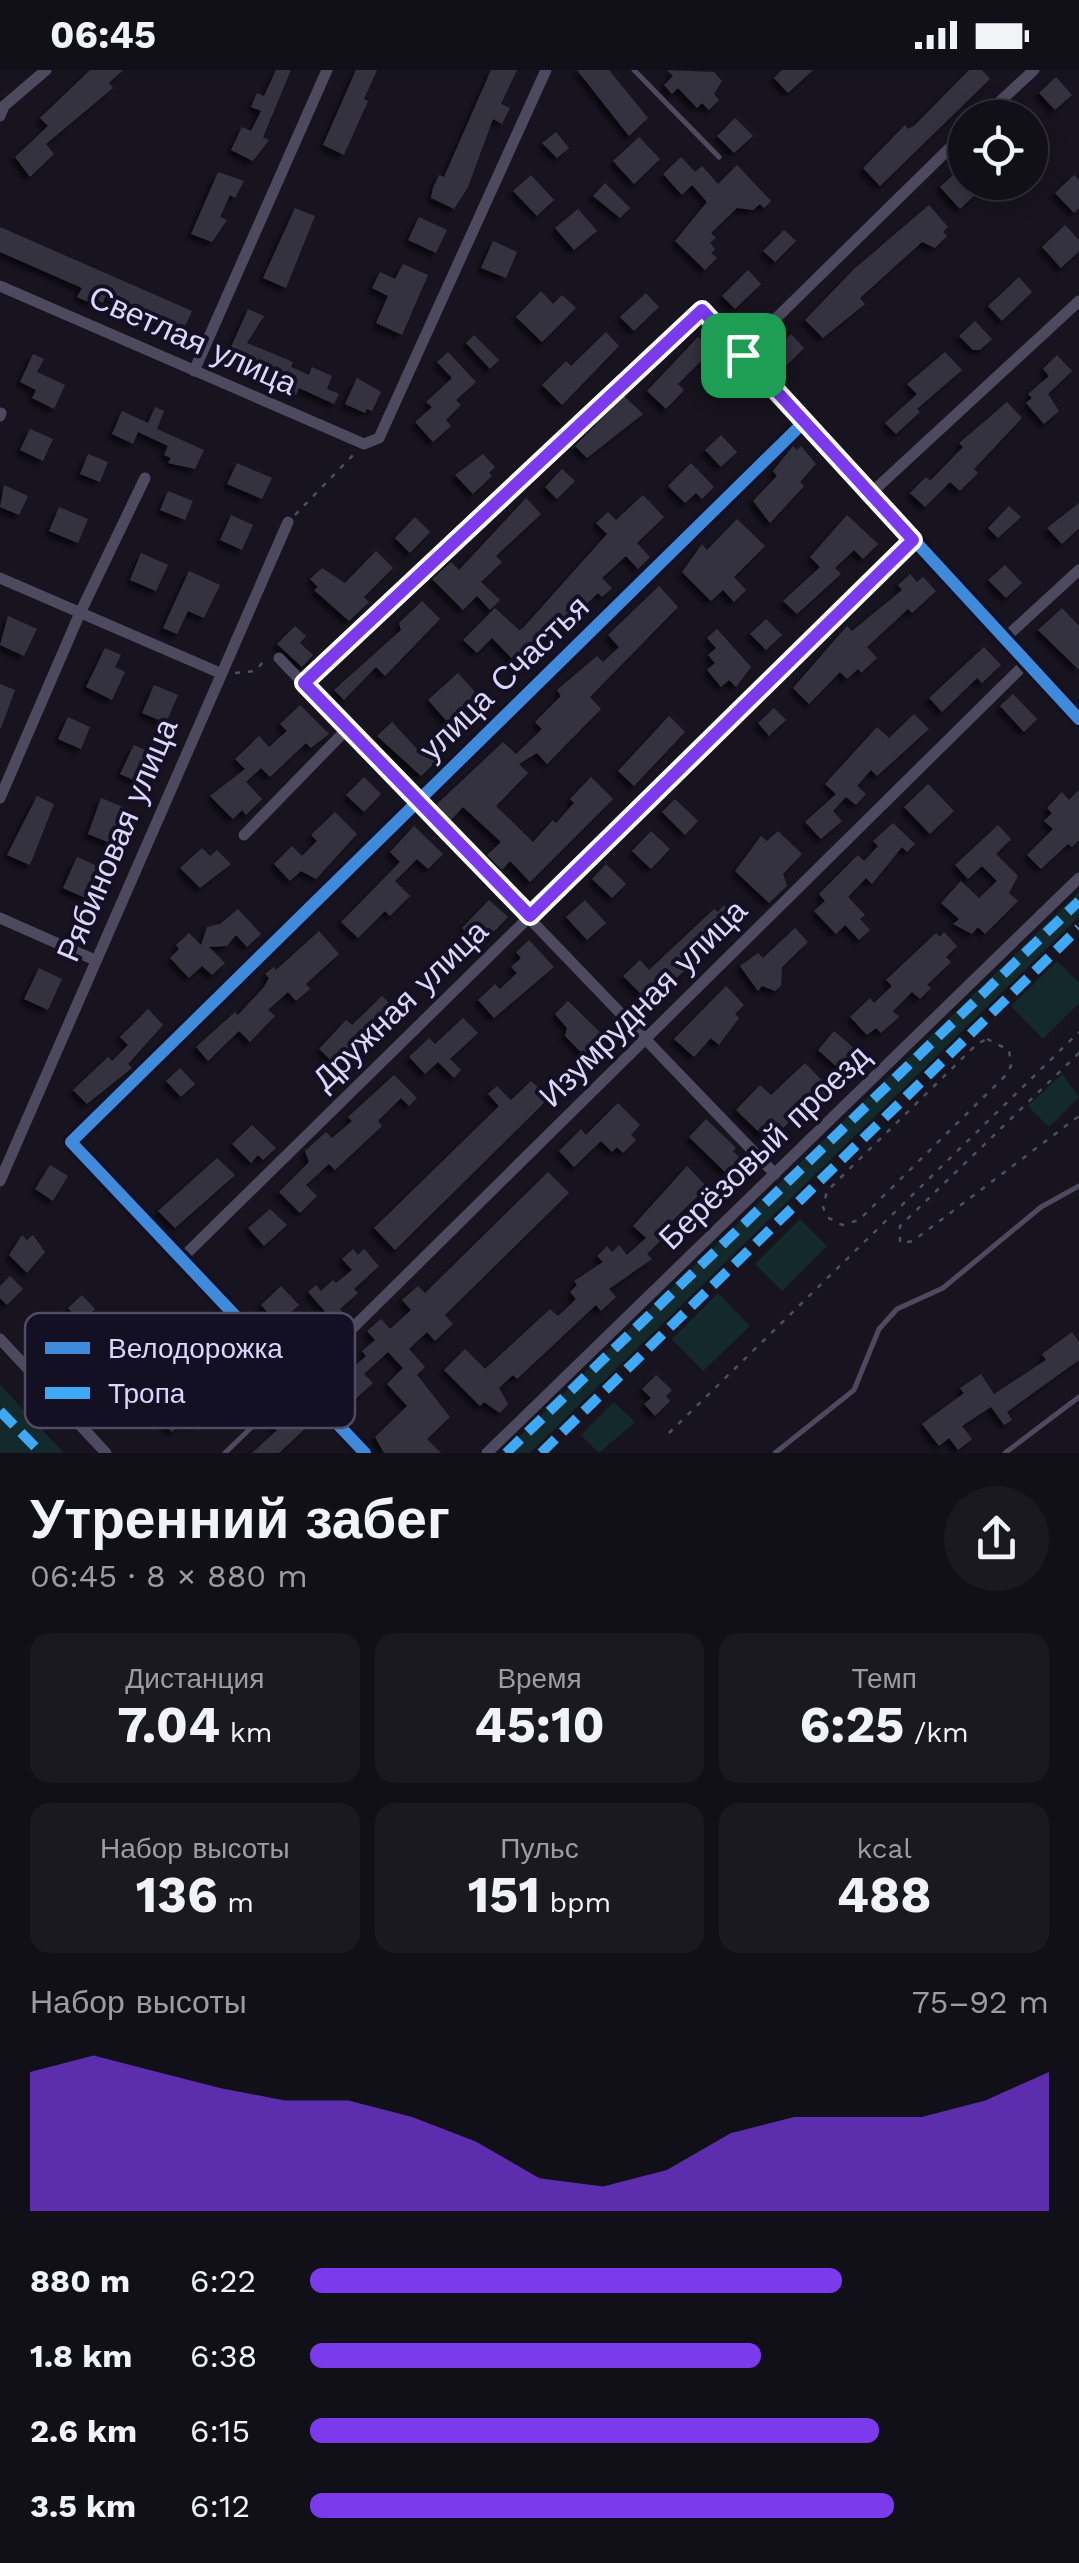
<!DOCTYPE html>
<html lang="ru">
<head>
<meta charset="utf-8">
<style>
	body { margin:0; font-family:"Work Sans",sans-serif; background:#1a1820; color:#f1f3f6; height:100vh; display:flex; flex-direction:column; font-size:38px; white-space:nowrap }
	* { box-sizing:border-box; margin:0 }
	p { font-size:32px; color:#9c9ca1 }
	.icon { flex:none; width:55px; height:55px; fill:none; stroke:currentColor; stroke-width:2; stroke-linecap:round; stroke-linejoin:round }
	.map { position:relative; height:1383px; overflow:hidden }
	.drawer { display:flex; flex-direction:column; background:#110f17; flex:1 }
	.drawer>* { flex:none }
	.buttons { position:absolute; left:948px; top:30px; display:grid; gap:20px }
	.buttons a { display:grid; place-items:center; width:100px; height:100px; border-radius:50%; background:#110f17; box-shadow:0 5px 25px #0003,0 0 0 2px #302f36; font-size:50px }
	.pin { position:absolute; display:grid; place-items:center; width:85px; height:85px; color:#fff; margin:-42px; border-radius:20px; box-shadow:0 5px 15px #0006 }
	.round { display:grid; place-items:center; flex:none; width:105px; height:105px; border-radius:52px; background:#1a1820 }
	.head { display:flex; align-items:center; justify-content:space-between; height:170px; padding:0 30px }
	h1 { font-size:55px; font-weight:700; line-height:75px }
	.figures { display:grid; grid-template-columns:repeat(3,1fr); gap:15px; height:170px; padding:10px 30px }
	.figures div { display:grid; align-content:center; border-radius:20px; background:#1a1820; text-align:center }
	.figures b { font-size:50px; font-weight:700 }
	.figures small { font-size:28px; font-weight:400 }
	.figures p { font-size:28px }
	.chart { height:280px; padding:20px 30px }
	.chart p { display:flex; justify-content:space-between }
	.chart svg { width:100%; height:180px; margin-top:10px; fill:#7c3aed; opacity:.7 }
	ul { padding:0 30px; list-style:none; font-size:32px }
	li { display:grid; grid-template-columns:160px 120px 1fr; align-items:center; height:75px }
	li i { height:25px; border-radius:12px; background:#7c3aed }
	.status { display:flex; justify-content:space-between; align-items:center; height:70px; padding:0 50px; background:#110f17; direction:ltr }
	.status svg { height:28px; fill:currentColor }
	.map>svg:first-child { display:block }
	.green { fill:#14292b }
	.building { fill:#363241; filter:url(#shadow) }
	.lines { fill:none; stroke-linecap:round; stroke-linejoin:round }
	.path { stroke:#475260; stroke-width:2.5; stroke-dasharray:5 8; stroke-linecap:butt }
	.lane { stroke:#4d4a60; stroke-width:5 }
	.street { stroke:#4d4a60; stroke-width:11 }
	.quiet { stroke:#3fa9f5; stroke-width:10; stroke-dasharray:20 10; stroke-linecap:butt }
	.cycleway-casing { stroke:#141023; stroke-width:19 }
	.cycleway { stroke:#408adc; stroke-width:12 }
	.route-casing { stroke:#fff; stroke-width:20 }
	.route { stroke:#7c3aed; stroke-width:12 }
	.labels { text-anchor:middle; stroke-width:8; stroke-linejoin:round; paint-order:stroke }
	.street-label { font-size:32px; fill:#dcd5fc; stroke:#141023 }
	.key { fill:#141023; stroke:#504b64; stroke-width:2.5 }
	.key-label { font-size:28px; fill:#dcd5fc }
</style>
</head>
<body>
<div class="status"><b>06:45</b><svg viewBox="0 0 49 12"><path d="M0 12V9h3v3zM5 12V6h3v6zM10 12V3h3v9zM15 12V0h3v12zM26 1h20v11H26zM47 4h2v5h-2z"/></svg></div>
<div class="map">
<svg width="1079" height="1383" viewBox="0 0 1079 1383">
	<defs>
		<filter id="shadow"><feDropShadow dx="-4.5" dy="4.5" stdDeviation="2.5" flood-color="#0009"/></filter>
	</defs>
	<rect width="100%" height="100%" fill="#17141f"/>
	<g class="green">
		<polygon points="1079,822 1079,847 530,1383 502,1383"/>
		<polygon points="1057,891 1079,913 1079,933 1043,969 1011,936"/>
		<polygon points="1062,1004 1079,1027 1049,1057 1028,1036"/>
		<polygon points="800,1149 827,1176 782,1221 755,1194"/>
		<polygon points="718,1223 750,1256 703,1301 672,1269"/>
		<polygon points="0,1315 64,1383 0,1383"/>
		<polygon points="614,1332 635,1352 599,1383 581,1365"/>
	</g>
	<g class="building">
		<polygon points="90,0 123,0 109,13 113,18 46,74 54,84 30,107 15,87 48,56 40,48"/>
		<polygon points="276,0 291,0 263,67 269,70 253,91 231,80 242,57 251,61 261,41 251,37 257,23 264,26"/>
		<polygon points="356,0 377,0 364,29 368,31 344,85 323,75"/>
		<polygon points="491,0 517,0 501,34 510,38 502,54 493,49 468,117 454,139 431,128 433,118 439,105 444,107"/>
		<polygon points="577,0 609,0 648,48 629,66"/>
		<polygon points="667,0 714,2 722,11 714,24 719,30 709,40 702,33 697,38 678,18 672,24 664,15 673,6"/>
		<polygon points="782,0 813,0 788,23 774,8"/>
		<polygon points="969,0 982,0 990,9 880,116 863,98 905,55 908,59 915,55"/>
		<polygon points="1056,7 1072,25 1055,40 1039,23"/>
		<polygon points="735,48 753,66 734,83 717,66"/>
		<polygon points="556,62 569,78 557,88 542,73"/>
		<polygon points="639,67 660,89 634,114 613,91"/>
		<polygon points="681,87 695,102 702,96 718,114 737,95 771,131 764,138 760,134 753,140 737,138 711,163 716,168 710,173 715,179 711,183 717,188 705,200 675,171 707,132 692,115 682,125 663,104"/>
		<polygon points="957,101 977,123 960,139 940,117"/>
		<polygon points="218,102 244,111 235,128 230,125 220,147 227,150 212,172 191,164"/>
		<polygon points="531,105 554,130 537,146 513,121"/>
		<polygon points="1074,105 1079,110 1079,138 1074,143 1055,123"/>
		<polygon points="605,113 630,138 620,148 593,126"/>
		<polygon points="929,135 948,157 943,162 947,166 935,178 922,172 860,228 865,234 823,268 805,250 854,199"/>
		<polygon points="295,138 315,146 286,218 263,208"/>
		<polygon points="578,139 597,161 574,180 555,158"/>
		<polygon points="419,147 447,160 436,183 408,170"/>
		<polygon points="1065,155 1079,170 1079,181 1061,198 1042,177"/>
		<polygon points="0,157 192,241 183,261 105,227 103,233 95,229 93,234 77,227 82,218 0,182"/>
		<polygon points="784,160 796,171 775,192 763,181"/>
		<polygon points="493,171 517,182 506,208 481,198"/>
		<polygon points="403,194 428,205 402,265 376,253 388,226 372,218 380,202 395,209"/>
		<polygon points="748,200 761,214 735,239 722,226"/>
		<polygon points="1019,207 1032,222 1002,251 988,236"/>
		<polygon points="541,221 553,234 562,225 576,238 542,272 516,247"/>
		<polygon points="646,223 659,237 634,261 620,247"/>
		<polygon points="248,239 264,246 247,273 293,292 291,297 309,305 312,297 332,306 327,319 339,324 334,334 299,318 296,325 286,320 289,315 228,284"/>
		<polygon points="975,251 992,269 980,280 973,280 959,266"/>
		<polygon points="606,262 619,276 562,335 542,315 566,291 571,296"/>
		<polygon points="791,264 804,278 787,295 774,282"/>
		<polygon points="474,265 499,290 490,299 466,273"/>
		<polygon points="698,267 712,280 678,314 684,320 666,339 647,321"/>
		<polygon points="448,282 476,312 456,330 461,335 446,350 451,356 433,372 415,352 432,337 426,332 452,308 437,292"/>
		<polygon points="945,282 962,300 917,339 920,342 896,364 885,353 917,324 907,314"/>
		<polygon points="33,284 44,289 37,302 65,315 54,339 32,328 36,320 20,312"/>
		<polygon points="1057,285 1072,301 1048,324 1059,341 1044,354 1026,333 1032,328 1028,324 1049,306 1043,299"/>
		<polygon points="357,308 381,322 372,341 367,339 365,343 345,334"/>
		<polygon points="624,326 643,344 587,388 575,376"/>
		<polygon points="1007,332 1022,348 974,399 978,403 960,421 950,412 925,437 910,423 926,407 930,411 963,377 959,373"/>
		<polygon points="155,337 164,341 157,359 204,380 195,399 168,393 171,388 164,385 168,376 138,362 133,374 112,364 122,341 148,353"/>
		<polygon points="30,359 53,369 43,391 20,380"/>
		<polygon points="721,365 737,382 721,397 705,380"/>
		<polygon points="793,376 797,380 801,376 816,394 800,412 804,416 770,453 753,431 777,406 773,401"/>
		<polygon points="88,384 108,392 100,412 80,404"/>
		<polygon points="483,384 495,397 489,403 492,406 473,424 455,405"/>
		<polygon points="237,393 272,408 262,429 227,414"/>
		<polygon points="691,393 714,417 702,429 696,423 685,433 668,416"/>
		<polygon points="562,399 575,411 557,429 545,417"/>
		<polygon points="4,415 28,426 19,445 0,437"/>
		<polygon points="168,421 193,431 185,450 160,440"/>
		<polygon points="643,425 664,447 637,473 650,487 638,499 626,486 602,508 612,518 602,527 598,523 576,544 580,548 571,557 567,553 549,572 546,569 522,599 492,568 477,583 463,570 495,538 519,560 523,558 607,464 596,453 608,442 616,450"/>
		<polygon points="526,428 541,444 496,486 502,492 481,512 500,530 490,540 477,526 463,540 432,509 451,492 459,500"/>
		<polygon points="1079,433 1079,458 1062,474 1047,458"/>
		<polygon points="1009,436 1021,447 998,468 988,458"/>
		<polygon points="59,437 88,449 78,473 49,461"/>
		<polygon points="231,445 253,455 242,480 220,470"/>
		<polygon points="847,445 878,474 863,489 854,480 835,498 841,504 797,544 783,531 820,497 810,487"/>
		<polygon points="415,447 430,462 410,483 395,468"/>
		<polygon points="737,449 765,476 734,507 746,520 734,532 723,520 711,531 682,502 702,474 707,480"/>
		<polygon points="376,481 393,498 364,527 369,532 349,551 314,520 318,517 310,509 322,498 345,513"/>
		<polygon points="141,483 168,495 156,521 130,510"/>
		<polygon points="1005,495 1022,513 1006,528 988,510"/>
		<polygon points="189,501 220,515 204,548 188,541 177,564 163,558"/>
		<polygon points="910,504 917,512 923,507 936,521 912,543 908,539 867,577 877,588 861,603 858,599 847,609 840,602 809,634 793,618 847,556 852,561 902,520 898,515"/>
		<polygon points="659,516 678,537 590,627 601,639 547,694 537,683 519,694 528,703 496,736 533,772 553,750 556,753 574,733 570,729 591,707 613,729 530,812 510,791 502,800 487,785 501,772 463,737 451,750 435,736 503,672 516,684 542,659 535,652 561,626 557,620 597,586 603,592 619,577 608,565"/>
		<polygon points="422,531 440,549 385,606 376,597 344,630 334,620 401,560 399,553"/>
		<polygon points="1062,538 1079,556 1079,600 1038,560"/>
		<polygon points="8,546 37,559 24,586 0,575"/>
		<polygon points="766,549 782,565 766,580 750,564"/>
		<polygon points="295,556 306,566 300,573 313,585 302,597 277,574"/>
		<polygon points="717,559 751,597 736,617 729,610 721,617 707,600 715,593 708,585 716,578 707,568"/>
		<polygon points="984,577 1001,595 982,613 977,608 942,642 929,628"/>
		<polygon points="105,578 121,585 115,597 125,602 112,630 86,617"/>
		<polygon points="458,603 489,638 459,665 428,630"/>
		<polygon points="0,614 15,620 1,658 0,658"/>
		<polygon points="154,615 178,625 166,653 142,643"/>
		<polygon points="1013,624 1037,649 1024,662 1000,636"/>
		<polygon points="300,635 329,664 311,678 306,673 270,707 261,698 246,712 262,729 246,745 242,740 233,749 210,726 245,699 235,689 259,666 269,677 287,661 280,654"/>
		<polygon points="774,638 786,650 769,666 758,653"/>
		<polygon points="914,644 929,659 877,706 871,700 857,716 866,724 856,735 846,727 833,741 842,751 821,769 805,752 836,724 825,714 877,657 889,668"/>
		<polygon points="669,646 685,662 634,716 618,701"/>
		<polygon points="68,647 90,657 81,679 58,669"/>
		<polygon points="392,652 418,680 423,674 438,690 421,706 377,666"/>
		<polygon points="134,675 154,684 140,713 120,704"/>
		<polygon points="364,707 381,724 364,742 346,725"/>
		<polygon points="928,714 954,741 930,764 904,737"/>
		<polygon points="1079,720 1079,770 1072,777 1068,774 1041,799 1027,785 1053,759 1044,751 1052,743 1047,738 1062,722 1069,730"/>
		<polygon points="37,726 54,734 30,795 7,785"/>
		<polygon points="101,728 130,740 115,775 88,764"/>
		<polygon points="675,729 698,751 685,765 662,742"/>
		<polygon points="335,742 357,764 316,809 301,801 290,811 274,794 292,776 302,786 317,771 311,765"/>
		<polygon points="893,753 915,774 907,782 902,777 872,814 866,808 848,827 865,845 860,849 870,860 859,870 845,855 836,864 814,841 825,831 819,824 858,785 864,791 878,776 873,771"/>
		<polygon points="998,755 1011,769 996,784 1018,806 1009,823 1018,831 985,864 978,857 972,864 953,854 959,849 941,833 961,811 979,828 997,811 982,796 968,809 955,795"/>
		<polygon points="414,756 443,784 428,799 417,789 395,811 410,826 390,846 385,841 358,868 341,852 400,792 390,782"/>
		<polygon points="651,761 670,779 651,799 632,781"/>
		<polygon points="778,761 802,784 783,804 787,816 769,833 735,801 761,766 767,771"/>
		<polygon points="202,778 210,786 217,780 231,794 200,818 180,798"/>
		<polygon points="77,787 106,800 92,831 63,818"/>
		<polygon points="606,794 626,814 612,828 592,809"/>
		<polygon points="489,830 508,847 480,876 462,858"/>
		<polygon points="585,830 606,853 587,870 566,847"/>
		<polygon points="724,835 739,850 667,917 670,920 660,931 649,920 643,926 623,906 640,890 649,900 714,839 718,842"/>
		<polygon points="238,839 261,864 247,877 236,865 227,876 209,877 225,893 212,905 202,896 189,908 170,888 179,879 176,875 189,863 201,875 207,857 220,854"/>
		<polygon points="795,858 808,872 782,897 781,916 775,921 762,916 758,921 740,896 758,883 763,888"/>
		<polygon points="319,861 339,884 306,914 310,919 296,931 288,922 268,940 275,946 250,972 239,961 208,991 196,977 235,942 238,945 264,917 269,908 265,904 274,897 276,900"/>
		<polygon points="944,862 957,876 946,887 951,892 927,915 931,918 920,929 912,922 893,941 899,947 881,963 876,958 867,965 850,947 870,928 874,933 892,916 886,910 936,863 940,867"/>
		<polygon points="529,870 554,897 494,948 478,930 495,914 500,919 517,903 511,897 521,888 516,882"/>
		<polygon points="39,898 62,909 48,940 24,929"/>
		<polygon points="726,916 744,935 735,944 739,948 719,975 711,968 694,987 674,969"/>
		<polygon points="382,926 400,944 381,962 376,958 360,975 368,982 351,1000 343,992 338,997 319,979 346,950 352,955"/>
		<polygon points="568,931 610,972 596,986 593,982 587,988 565,966 567,958 555,944"/>
		<polygon points="148,939 163,955 128,994 132,998 87,1034 73,1020 108,987 112,991 128,975 120,967"/>
		<polygon points="463,948 478,963 450,989 461,1000 454,1008 438,992 425,1004 409,987 429,968 435,974"/>
		<polygon points="834,961 855,979 849,986 857,993 850,1001 842,994 838,998 818,980"/>
		<polygon points="805,993 834,1023 816,1040 809,1033 804,1036 775,1067 768,1060 763,1066 736,1040 760,1015 771,1025"/>
		<polygon points="180,998 195,1014 181,1027 166,1011"/>
		<polygon points="394,1005 417,1028 409,1036 401,1028 378,1051 382,1056 335,1100 329,1094 306,1115 317,1126 300,1143 279,1122 309,1092 305,1081 326,1062 332,1068 352,1051 348,1047"/>
		<polygon points="531,1011 549,1028 395,1180 374,1158 499,1036 488,1024 497,1016 511,1030"/>
		<polygon points="618,1033 640,1055 631,1065 636,1070 623,1083 617,1077 612,1082 601,1071 574,1097 559,1081 581,1059 586,1065"/>
		<polygon points="706,1049 736,1078 733,1081 740,1088 726,1103 689,1067"/>
		<polygon points="252,1055 276,1078 263,1090 258,1085 251,1093 232,1074"/>
		<polygon points="217,1088 235,1105 175,1158 158,1141"/>
		<polygon points="50,1095 68,1106 53,1131 35,1119"/>
		<polygon points="687,1096 707,1117 670,1153 664,1161 667,1164 647,1184 652,1189 609,1219 616,1227 601,1241 596,1235 517,1309 513,1305 499,1318 508,1334 500,1343 484,1332 480,1336 444,1300 465,1279 485,1299 550,1239 558,1246 576,1229 570,1222 577,1215 574,1211 603,1192 597,1186 607,1176 612,1182 619,1175 627,1185 646,1168 633,1156"/>
		<polygon points="548,1102 569,1123 445,1245 453,1254 435,1271 427,1262 409,1279 425,1297 417,1305 450,1347 427,1369 441,1383 384,1383 375,1367 407,1336 387,1314 403,1298 388,1282 364,1304 373,1313 349,1335 331,1316 347,1296 350,1300 366,1286 362,1281 375,1270 367,1261 381,1249 390,1259 411,1240 402,1230 418,1216 425,1223"/>
		<polygon points="270,1139 287,1155 264,1176 248,1158"/>
		<polygon points="22,1165 27,1170 33,1165 45,1182 27,1203 9,1185"/>
		<polygon points="353,1179 358,1185 364,1179 379,1196 354,1219 358,1223 340,1239 344,1244 326,1260 331,1266 316,1281 304,1267 328,1245 308,1222 316,1215 321,1221 333,1210 336,1213 352,1200 342,1189"/>
		<polygon points="10,1206 23,1219 7,1235 0,1228 0,1216"/>
		<polygon points="281,1216 299,1235 278,1254 261,1235"/>
		<polygon points="82,1225 95,1239 81,1252 68,1238"/>
		<polygon points="1072,1262 1079,1272 1079,1290 1007,1342 1012,1350 1004,1355 991,1337 962,1356 972,1369 958,1380 949,1368 939,1376 922,1354 964,1323 960,1318 981,1304 994,1324 1046,1290 1042,1284"/>
		<polygon points="656,1305 672,1320 666,1326 670,1331 655,1346 644,1334 651,1328 642,1319"/>
		<polygon points="196,1320 213,1336 193,1357 185,1349 172,1362 163,1354"/>
		<polygon points="291,1334 310,1354 279,1383 252,1383 277,1360 271,1354"/>
	</g>
	<g class="lines">
		<g class="path">
			<polyline points="295,445 356,382"/>
			<polyline points="235,603 255,601 266,589"/>
			<polygon points="987,969 1009,980 1011,996 1005,1006 859,1150 842,1155 827,1147 823,1137 827,1121 977,974"/>
			<polyline points="1079,983 900,1156 900,1173 913,1171 1079,1046"/>
			<polyline points="669,1363 1079,962"/>
		</g>
		<g class="lane">
			<polyline points="634,0 719,87"/>
			<polyline points="225,1383 296,1314"/>
			<polyline points="775,1383 854,1320 879,1259 897,1239 943,1218 1041,1137 1079,1116"/>
			<polyline points="1005,1383 1079,1327"/>
		</g>
		<g class="street">
			<polyline points="0,46 4,36 46,0"/>
			<polyline points="982,48 1034,0"/>
			<polyline points="0,216 364,374 379,368 546,0"/>
			<polyline points="755,269 965,63"/>
			<polyline points="194,301 327,0"/>
			<polyline points="0,346 1,343"/>
			<polyline points="870,424 1079,231"/>
			<polyline points="0,508 220,603"/>
			<polyline points="1005,568 1079,500"/>
			<polyline points="279,588 775,1104"/>
			<polyline points="304,613 702,240 1079,649"/>
			<polyline points="0,728 80,543 145,408"/>
			<polyline points="244,765 348,658"/>
			<polyline points="0,848 95,890"/>
			<polyline points="0,1111 288,452"/>
			<polyline points="182,1188 913,470"/>
			<polyline points="0,1269 106,1383"/>
			<polyline points="298,1312 1026,593"/>
			<polyline points="365,1383 71,1072 805,351"/>
			<polyline points="487,1383 1079,808"/>
		</g>
		<g class="quiet">
			<polyline points="0,1341 41,1383"/>
			<polyline points="506,1383 1079,831"/>
			<polyline points="541,1383 1079,858"/>
		</g>
		<defs>
			<g id="cycleway">
				<polyline points="304,613 702,240 1079,649"/>
				<polyline points="365,1383 71,1072 805,351"/>
			</g>
		</defs>
		<use href="#cycleway" class="cycleway-casing"/>
		<use href="#cycleway" class="cycleway"/>
	</g>
	<g class="lines">
		<defs>
			<polygon id="route" points="702,240 913,470 530,846 304,613"/>
		</defs>
		<use href="#route" class="route-casing"/>
		<use href="#route" class="route"/>
	</g>
	<g class="labels">
		<g class="street-label">
			<text transform="translate(193 270) rotate(24)" y="11">Светлая улица</text>
			<text transform="translate(504 608) rotate(-44)" y="11">улица Счастья</text>
			<text transform="translate(117 770) rotate(-67)" y="11">Рябиновая улица</text>
			<text transform="translate(643 933) rotate(-45)" y="11">Изумрудная улица</text>
			<text transform="translate(400 935) rotate(-44)" y="11">Дружная улица</text>
			<text transform="translate(764 1077) rotate(-44)" y="11">Берёзовый проезд</text>
		</g>
	</g>
	<rect x="25" y="1243" width="330" height="115" rx="15" class="key"/>
	<rect x="45" y="1272" width="45" height="12" fill="#408adc"/>
	<rect x="45" y="1317" width="45" height="12" fill="#3fa9f5"/>
	<g class="key-label">
		<text x="108" y="1288">Велодорожка</text>
		<text x="108" y="1333">Тропа</text>
	</g>
</svg>
<div class="buttons">
<a><svg class="icon" aria-label="locate" viewBox="0 0 24 24"><circle cx="12" cy="12" r="6"/><path d="M12 2v4M12 18v4M2 12h4M18 12h4"/></svg></a>
</div>
<div class="pin" style="left:743px;top:285px;background:#1e9e55"><svg class="icon" aria-label="arrive" viewBox="0 0 24 24"><path d="M6 21V4h12l-3 4 3 4H6"/></svg></div>
</div>
<section class="drawer">
<div class="head"><div><h1>Утренний забег</h1><p>06:45 · 8 × 880 m</p></div><a class="round"><svg class="icon" aria-label="share" viewBox="0 0 24 24"><path d="M12 15V3M7 8l5-5 5 5M5 13v7h14v-7"/></svg></a></div>
<div class="figures">
<div><p>Дистанция</p><b>7.04<small> km</small></b></div>
<div><p>Время</p><b>45:10</b></div>
<div><p>Темп</p><b>6:25<small> /km</small></b></div>
</div>
<div class="figures">
<div><p>Набор высоты</p><b>136<small> m</small></b></div>
<div><p>Пульс</p><b>151<small> bpm</small></b></div>
<div><p>kcal</p><b>488</b></div>
</div>
<div class="chart"><p><span>Набор высоты</span>75–92 m</p>
<svg viewBox="0 0 160 44" preserveAspectRatio="none"><path d="M0 44V10L10 6L20 10L30 14L40 17L50 17L60 21L70 27L80 36L90 38L100 34L110 25L120 21L130 21L140 21L150 17L160 10V44z"/></svg>
</div>
<ul>
<li><b>880 m</b>6:22<i style="width:72%"></i></li>
<li><b>1.8 km</b>6:38<i style="width:61%"></i></li>
<li><b>2.6 km</b>6:15<i style="width:77%"></i></li>
<li><b>3.5 km</b>6:12<i style="width:79%"></i></li>
</ul>
</section>
</body>
</html>
